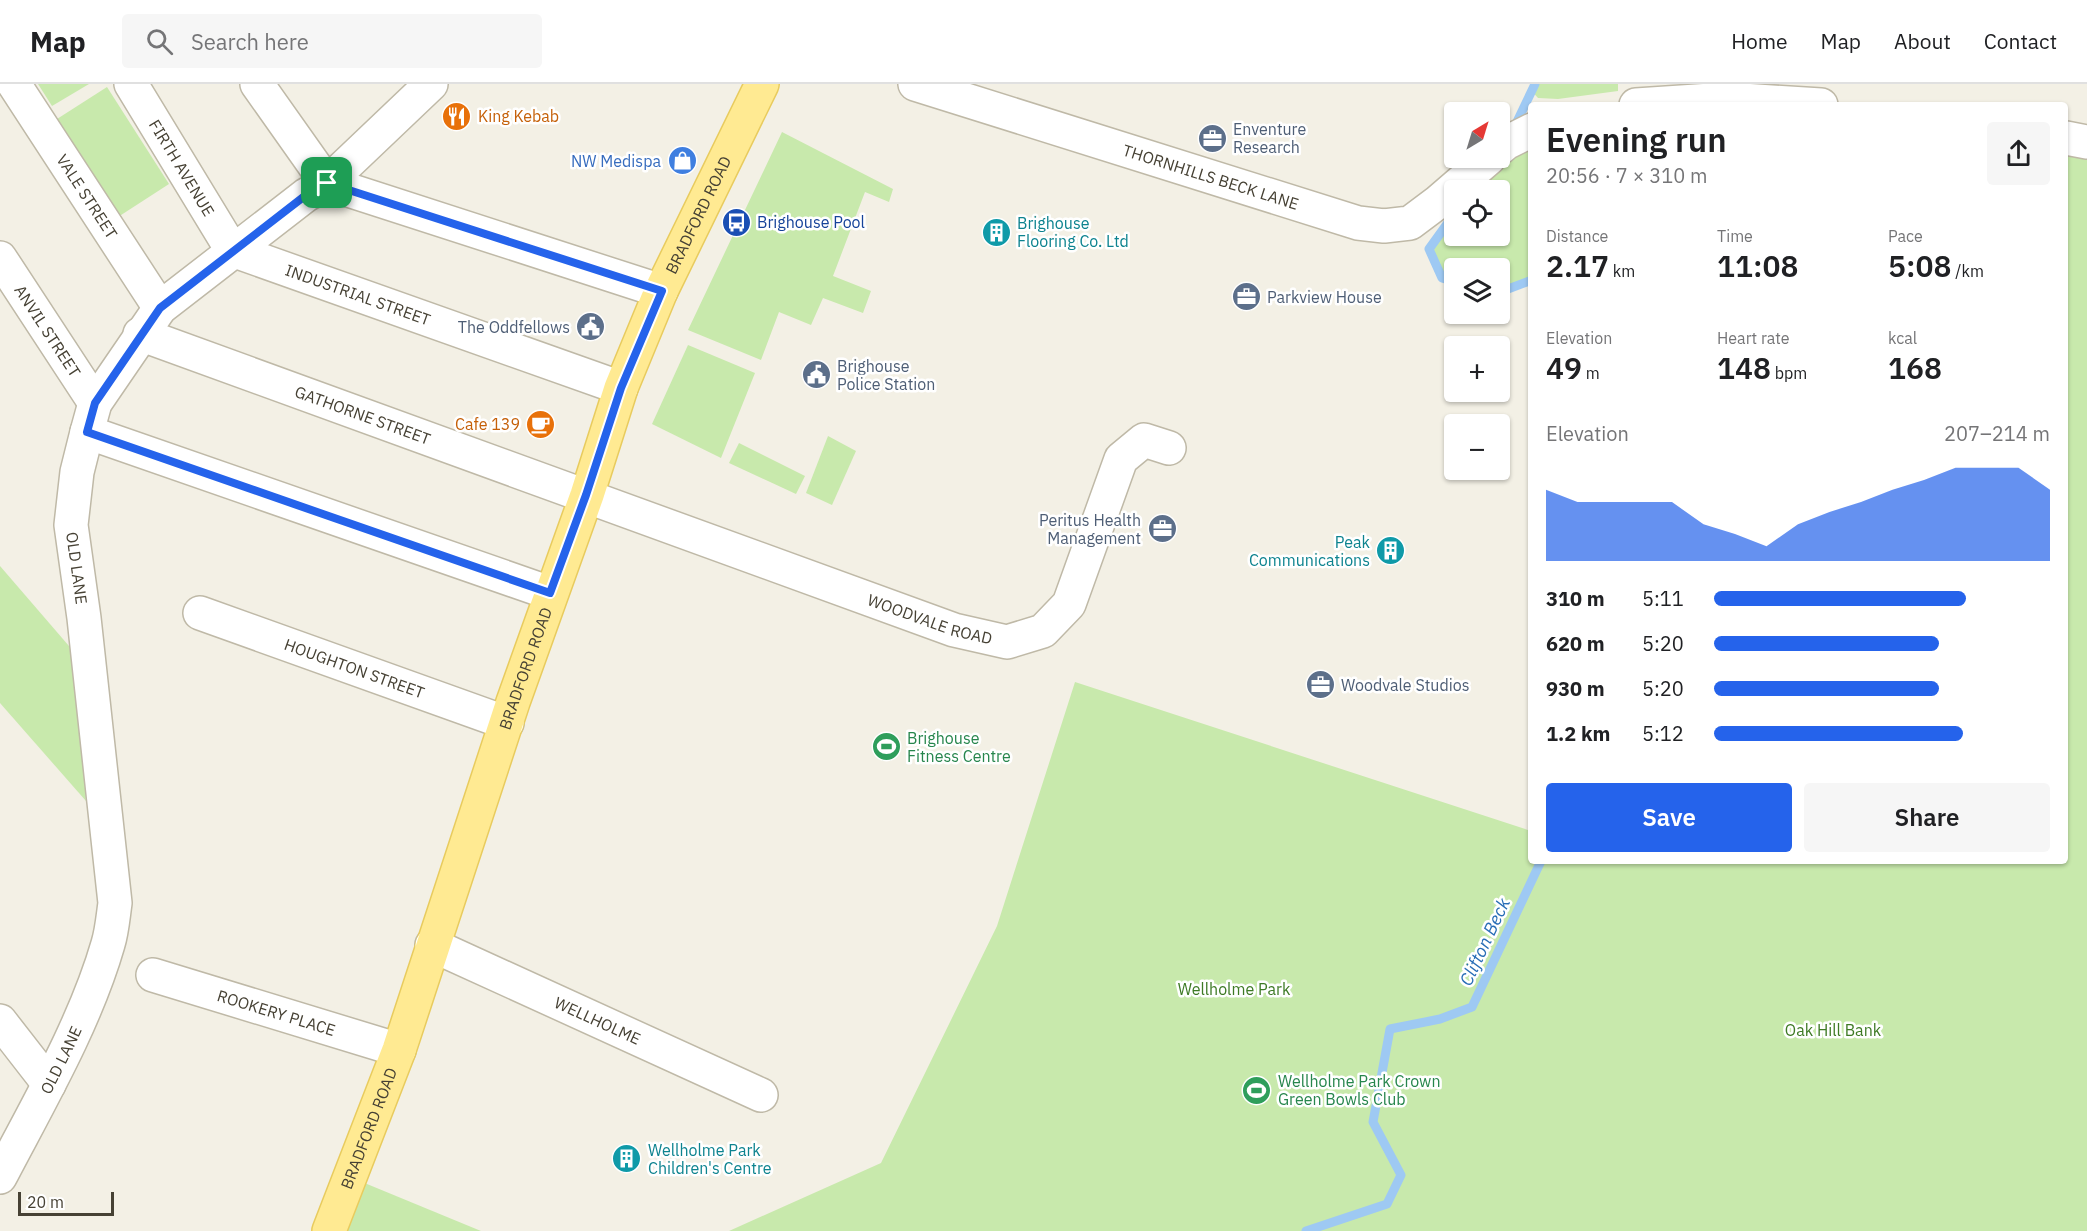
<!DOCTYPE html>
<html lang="en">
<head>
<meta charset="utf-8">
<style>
	body { margin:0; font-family:"IBM Plex Sans",sans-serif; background:#f6f6f6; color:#202124; height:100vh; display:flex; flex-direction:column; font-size:22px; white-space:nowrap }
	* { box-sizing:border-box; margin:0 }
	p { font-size:20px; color:#757577 }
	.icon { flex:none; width:33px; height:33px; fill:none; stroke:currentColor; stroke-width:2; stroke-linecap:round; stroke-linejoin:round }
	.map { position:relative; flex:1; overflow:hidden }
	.sheet { position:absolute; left:1528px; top:18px; width:540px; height:762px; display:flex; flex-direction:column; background:#fff; border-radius:6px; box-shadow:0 2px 4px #0004 }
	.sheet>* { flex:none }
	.needle { width:39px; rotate:38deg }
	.tools { position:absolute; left:1444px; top:18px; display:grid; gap:12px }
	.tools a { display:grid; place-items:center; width:66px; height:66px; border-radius:6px; background:#fff; box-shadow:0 2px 4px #0004; font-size:30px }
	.scale { position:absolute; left:18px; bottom:15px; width:96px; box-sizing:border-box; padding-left:6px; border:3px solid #464134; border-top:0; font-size:16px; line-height:21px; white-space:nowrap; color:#464134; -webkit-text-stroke:4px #fff; paint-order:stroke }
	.pin { position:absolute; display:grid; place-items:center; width:51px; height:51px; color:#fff; margin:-26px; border-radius:12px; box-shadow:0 3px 9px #0006 }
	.round { display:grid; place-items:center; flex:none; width:63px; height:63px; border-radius:6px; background:#f6f6f6 }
	.overview { display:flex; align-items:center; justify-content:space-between; height:102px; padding:0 18px }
	h1 { font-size:33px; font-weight:600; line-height:45px }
	.stats { display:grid; grid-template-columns:repeat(3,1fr); gap:9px; height:102px; padding:6px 18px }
	.stats div { display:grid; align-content:center }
	.stats b { font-size:30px; font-weight:600 }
	.stats small { font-size:16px; font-weight:400 }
	.stats p { font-size:16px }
	.chart { height:168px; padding:12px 18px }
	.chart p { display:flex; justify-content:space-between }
	.chart svg { width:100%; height:108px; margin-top:6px; fill:#2563eb; opacity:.7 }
	.button { display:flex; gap:12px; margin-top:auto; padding:12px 18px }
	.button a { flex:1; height:69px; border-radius:6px; background:#2563eb; color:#fff; font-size:24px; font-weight:600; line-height:69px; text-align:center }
	.button a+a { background:#f6f6f6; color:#202124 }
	ul { padding:0 18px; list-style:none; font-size:20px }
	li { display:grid; grid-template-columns:96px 72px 1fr; align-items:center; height:45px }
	li i { height:15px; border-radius:8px; background:#2563eb }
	header { display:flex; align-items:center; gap:36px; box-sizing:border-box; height:84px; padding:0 30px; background:#fff; border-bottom:2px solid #e0e0e0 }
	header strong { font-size:28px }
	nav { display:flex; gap:33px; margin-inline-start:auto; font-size:21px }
	.search { width:420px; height:54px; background:#f6f6f6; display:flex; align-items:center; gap:15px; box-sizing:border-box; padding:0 21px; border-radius:6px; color:#757577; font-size:22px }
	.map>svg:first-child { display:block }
	.green { fill:#c8e9ac }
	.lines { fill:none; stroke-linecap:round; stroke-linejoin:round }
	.stream { stroke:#9ec9f3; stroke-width:9 }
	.minor-casing { stroke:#bfb9a7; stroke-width:36 }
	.major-casing { stroke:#e8cb5e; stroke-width:36 }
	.minor { stroke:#fff; stroke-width:33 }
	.major { stroke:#ffea92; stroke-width:33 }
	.route-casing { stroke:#fff; stroke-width:12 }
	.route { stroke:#2563eb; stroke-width:8 }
	.labels { text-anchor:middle; stroke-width:5; stroke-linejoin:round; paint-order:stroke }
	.food-label { font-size:16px; fill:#c56008; stroke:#fff; text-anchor:start }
	.service-label { font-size:16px; fill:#4e5e75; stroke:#fff; text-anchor:start }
	.shop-label { font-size:16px; fill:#366cbe; stroke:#fff; text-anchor:end }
	.street-label { font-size:16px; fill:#464134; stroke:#fff }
	.transit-label { font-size:16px; fill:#164399; stroke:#fff; text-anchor:start }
	.culture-label { font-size:16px; fill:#0d838f; stroke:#fff; text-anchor:start }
	.leisure-label { font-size:16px; fill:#27864d; stroke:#fff; text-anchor:start }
	.park-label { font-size:16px; fill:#3e7a25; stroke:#fff }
	.water-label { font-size:18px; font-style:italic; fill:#296eb6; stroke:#fff }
</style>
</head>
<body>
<header>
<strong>Map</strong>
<div class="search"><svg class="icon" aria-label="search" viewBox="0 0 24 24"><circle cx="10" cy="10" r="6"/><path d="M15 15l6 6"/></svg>Search here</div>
<nav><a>Home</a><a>Map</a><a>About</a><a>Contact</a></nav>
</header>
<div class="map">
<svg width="2087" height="1147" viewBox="0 0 2087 1147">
	<rect width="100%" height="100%" fill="#f3f0e5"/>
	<g class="green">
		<polygon points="38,0 89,0 52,22"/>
		<polygon points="1531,0 1618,0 1618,7 1558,15 1538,14 1530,5"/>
		<polygon points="107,3 169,100 118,133 57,35"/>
		<polygon points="782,48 893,105 889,118 865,108 833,192 871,207 863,229 823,214 811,241 779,228 761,276 688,246"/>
		<polygon points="1531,56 1531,196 1500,208 1500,184 1455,184 1455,198 1442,194 1429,165 1455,129 1455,152 1500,152 1500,106 1471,106"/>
		<polygon points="2066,67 2087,71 2087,1147 729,1147 881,1079 997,842 1075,598 1531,747 1532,777 2066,777"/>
		<polygon points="688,261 755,289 721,374 652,340"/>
		<polygon points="828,352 856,367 832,421 806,409"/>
		<polygon points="739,359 805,392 796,410 729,379"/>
		<polygon points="0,482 75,569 86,717 0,619"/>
		<polygon points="350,1093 481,1147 329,1147"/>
	</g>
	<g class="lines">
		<g class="stream">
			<polyline points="1514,44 1535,0"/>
			<polyline points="1455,129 1429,165 1442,194 1455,198"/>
			<polyline points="1500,208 1532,196"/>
			<polyline points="1306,1147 1387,1120 1401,1091 1373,1038 1390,945 1440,935 1472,923 1541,777"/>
		</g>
		<defs>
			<g id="minor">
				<path id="s1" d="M14 0 160 224"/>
				<path id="s2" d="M131 0 232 166 621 304"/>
				<polyline points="257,0 327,99 661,207"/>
				<path id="s3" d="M915 0 1358 139 1384 142 1410 139 1438 118 1489 74"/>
				<polyline points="1636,21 1726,15 1821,21"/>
				<polyline points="2066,54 2087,58"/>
				<polyline points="1500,64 1506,59 1532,46"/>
				<path id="s4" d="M0 174 95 319"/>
				<path id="s5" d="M140 250 954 546 1007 558 1043 547 1069 520 1121 375 1144 356 1169 364"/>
				<polyline points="87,348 550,509"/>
				<path id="s6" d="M200 529 507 639"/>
				<path id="s7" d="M432 861 761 1011"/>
				<path id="s8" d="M153 891 399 966"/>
				<polyline points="0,937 49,1000"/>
				<path id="s9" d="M0 1093C38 1020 85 940 108 860 112 847 113 833 115 819L84 534 71 441 77 388 87 348 95 319 160 224 306 111 327 99 431 0"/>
			</g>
			<g id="major">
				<path id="s10" d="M329 1147 399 966 513 618 587 411 621 304 661 207 762 0"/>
			</g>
		</defs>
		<use href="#minor" class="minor-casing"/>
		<use href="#major" class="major-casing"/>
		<use href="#minor" class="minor"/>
		<use href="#major" class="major"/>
	</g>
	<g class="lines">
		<defs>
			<polygon id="route" points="327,99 662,207 621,304 586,411 550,509 87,348 95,319 160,224 306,111"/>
		</defs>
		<use href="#route" class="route-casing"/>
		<use href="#route" class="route"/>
	</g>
	<defs>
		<symbol id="restaurant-disc" viewBox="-11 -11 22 22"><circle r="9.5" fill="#e8710a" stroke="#fff"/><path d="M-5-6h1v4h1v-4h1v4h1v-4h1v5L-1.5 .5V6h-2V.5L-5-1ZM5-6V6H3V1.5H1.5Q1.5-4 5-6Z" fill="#fff"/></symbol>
		<symbol id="office-disc" viewBox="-11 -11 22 22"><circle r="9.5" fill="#5c6f8a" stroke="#fff"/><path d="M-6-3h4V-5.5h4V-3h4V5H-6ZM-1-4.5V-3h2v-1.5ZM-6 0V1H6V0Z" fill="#fff"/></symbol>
		<symbol id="shop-disc" viewBox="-11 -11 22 22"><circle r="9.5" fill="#3f7fe0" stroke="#fff"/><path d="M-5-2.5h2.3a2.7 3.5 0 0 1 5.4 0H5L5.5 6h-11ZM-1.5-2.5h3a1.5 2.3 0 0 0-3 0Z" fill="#fff"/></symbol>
		<symbol id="bus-disc" viewBox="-11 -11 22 22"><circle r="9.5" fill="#1a4fb4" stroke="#fff"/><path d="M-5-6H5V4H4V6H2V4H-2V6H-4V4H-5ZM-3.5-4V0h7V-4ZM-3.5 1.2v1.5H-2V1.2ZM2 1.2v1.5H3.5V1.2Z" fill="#fff"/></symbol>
		<symbol id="building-disc" viewBox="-11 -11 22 22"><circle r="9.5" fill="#0f9aa8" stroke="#fff"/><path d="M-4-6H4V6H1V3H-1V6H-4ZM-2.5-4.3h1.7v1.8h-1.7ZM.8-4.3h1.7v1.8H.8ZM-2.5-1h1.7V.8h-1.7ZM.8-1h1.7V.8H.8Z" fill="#fff"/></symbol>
		<symbol id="civic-disc" viewBox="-11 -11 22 22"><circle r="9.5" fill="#5c6f8a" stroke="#fff"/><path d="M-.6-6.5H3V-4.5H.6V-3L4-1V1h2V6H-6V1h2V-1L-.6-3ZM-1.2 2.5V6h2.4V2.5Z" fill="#fff"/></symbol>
		<symbol id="cafe-disc" viewBox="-11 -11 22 22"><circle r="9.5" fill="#e8710a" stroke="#fff"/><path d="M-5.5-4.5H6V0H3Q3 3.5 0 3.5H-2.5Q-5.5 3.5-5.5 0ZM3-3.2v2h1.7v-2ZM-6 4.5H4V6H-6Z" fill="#fff"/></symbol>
		<symbol id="stadium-disc" viewBox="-11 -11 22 22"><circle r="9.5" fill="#2e9e5b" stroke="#fff"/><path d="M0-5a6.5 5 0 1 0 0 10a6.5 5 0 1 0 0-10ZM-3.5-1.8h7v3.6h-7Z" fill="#fff"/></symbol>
	</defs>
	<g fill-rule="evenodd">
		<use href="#restaurant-disc" x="440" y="16" width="33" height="33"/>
		<use href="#office-disc" x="1196" y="38" width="33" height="33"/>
		<use href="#shop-disc" x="666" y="60" width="33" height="33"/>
		<use href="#bus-disc" x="720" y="122" width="33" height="33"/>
		<use href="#building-disc" x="980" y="132" width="33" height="33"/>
		<use href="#office-disc" x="1230" y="196" width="33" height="33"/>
		<use href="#civic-disc" x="574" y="226" width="33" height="33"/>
		<use href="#civic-disc" x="800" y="274" width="33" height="33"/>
		<use href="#cafe-disc" x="524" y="324" width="33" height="33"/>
		<use href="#office-disc" x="1146" y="428" width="33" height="33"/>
		<use href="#building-disc" x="1374" y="450" width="33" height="33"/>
		<use href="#office-disc" x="1304" y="584" width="33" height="33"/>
		<use href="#stadium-disc" x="870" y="646" width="33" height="33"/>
		<use href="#stadium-disc" x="1240" y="990" width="33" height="33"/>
		<use href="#building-disc" x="610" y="1058" width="33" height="33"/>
	</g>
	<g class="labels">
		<g class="food-label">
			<text x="478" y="38">King Kebab</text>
			<text x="520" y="346" text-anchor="end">Cafe 139</text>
		</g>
		<g class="service-label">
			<text x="1233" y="51">Enventure<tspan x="1233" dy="18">Research</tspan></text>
			<text x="1267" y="219">Parkview House</text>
			<text x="570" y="249" text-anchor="end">The Oddfellows</text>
			<text x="837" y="288">Brighouse<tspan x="837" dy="18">Police Station</tspan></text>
			<text x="1141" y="442" text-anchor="end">Peritus Health<tspan x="1141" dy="18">Management</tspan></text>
			<text x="1341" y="607">Woodvale Studios</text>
		</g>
		<g class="shop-label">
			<text x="661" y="83">NW Medispa</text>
		</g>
		<g class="street-label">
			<text dy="6" stroke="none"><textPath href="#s2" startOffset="98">FIRTH AVENUE</textPath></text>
			<text dy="6" stroke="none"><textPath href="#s3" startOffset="310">THORNHILLS BECK LANE</textPath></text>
			<text dy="6" stroke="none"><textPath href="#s1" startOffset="134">VALE STREET</textPath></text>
			<text dy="6" stroke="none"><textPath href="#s10" startOffset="1082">BRADFORD ROAD</textPath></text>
			<text dy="6" stroke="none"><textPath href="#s2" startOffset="328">INDUSTRIAL STREET</textPath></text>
			<text dy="6" stroke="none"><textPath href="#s4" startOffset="87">ANVIL STREET</textPath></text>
			<text dy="6" stroke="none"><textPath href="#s5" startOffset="237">GATHORNE STREET</textPath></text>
			<text transform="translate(77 484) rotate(82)" y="6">OLD LANE</text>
			<text dy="6" stroke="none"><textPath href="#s5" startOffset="840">WOODVALE ROAD</textPath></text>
			<text dy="6" stroke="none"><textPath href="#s6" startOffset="164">HOUGHTON STREET</textPath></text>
			<text dy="6" stroke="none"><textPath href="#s10" startOffset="596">BRADFORD ROAD</textPath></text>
			<text dy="6" stroke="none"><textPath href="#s8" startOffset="129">ROOKERY PLACE</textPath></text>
			<text dy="6" stroke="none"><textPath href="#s7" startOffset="182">WELLHOLME</textPath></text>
			<text dy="6" stroke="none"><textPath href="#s9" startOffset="132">OLD LANE</textPath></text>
			<text dy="6" stroke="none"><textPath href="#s10" startOffset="110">BRADFORD ROAD</textPath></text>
		</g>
		<g class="transit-label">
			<text x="757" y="144">Brighouse Pool</text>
		</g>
		<g class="culture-label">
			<text x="1017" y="145">Brighouse<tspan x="1017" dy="18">Flooring Co. Ltd</tspan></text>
			<text x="1370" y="464" text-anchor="end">Peak<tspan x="1370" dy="18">Communications</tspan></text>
			<text x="648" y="1072">Wellholme Park<tspan x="648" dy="18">Children's Centre</tspan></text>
		</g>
		<g class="leisure-label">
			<text x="907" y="660">Brighouse<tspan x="907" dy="18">Fitness Centre</tspan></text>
			<text x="1278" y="1003">Wellholme Park Crown<tspan x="1278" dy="18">Green Bowls Club</tspan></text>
		</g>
		<g class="park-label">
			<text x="1234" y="911">Wellholme Park</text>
			<text x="1833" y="952">Oak Hill Bank</text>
		</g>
		<g class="water-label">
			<text transform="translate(1485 858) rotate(-65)" y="6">Clifton Beck</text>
		</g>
	</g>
</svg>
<div class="tools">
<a><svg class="needle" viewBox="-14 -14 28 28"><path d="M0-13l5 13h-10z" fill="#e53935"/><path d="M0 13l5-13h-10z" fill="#757577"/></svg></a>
<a><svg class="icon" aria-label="locate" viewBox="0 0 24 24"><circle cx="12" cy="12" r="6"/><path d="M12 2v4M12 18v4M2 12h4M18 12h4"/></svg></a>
<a><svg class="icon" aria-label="layers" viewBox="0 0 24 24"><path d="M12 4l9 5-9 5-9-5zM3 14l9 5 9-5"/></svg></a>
<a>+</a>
<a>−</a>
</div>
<div class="scale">20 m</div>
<div class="pin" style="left:327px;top:99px;background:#1e9e55"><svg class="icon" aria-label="arrive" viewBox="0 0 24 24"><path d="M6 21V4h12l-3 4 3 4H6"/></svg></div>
<section class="sheet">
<div class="overview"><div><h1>Evening run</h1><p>20:56 · 7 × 310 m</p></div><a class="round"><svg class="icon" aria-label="share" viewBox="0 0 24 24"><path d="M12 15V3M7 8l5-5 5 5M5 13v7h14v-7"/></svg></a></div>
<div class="stats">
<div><p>Distance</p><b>2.17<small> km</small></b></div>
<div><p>Time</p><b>11:08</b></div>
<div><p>Pace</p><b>5:08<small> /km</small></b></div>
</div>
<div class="stats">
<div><p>Elevation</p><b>49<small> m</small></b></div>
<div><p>Heart rate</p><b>148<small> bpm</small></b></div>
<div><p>kcal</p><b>168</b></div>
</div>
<div class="chart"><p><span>Elevation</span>207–214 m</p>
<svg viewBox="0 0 160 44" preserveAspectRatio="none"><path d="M0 44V15L10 20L20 20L30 20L40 20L50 29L60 33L70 38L80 29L90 24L100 20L110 15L120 11L130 6L140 6L150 6L160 15V44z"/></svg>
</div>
<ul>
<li><b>310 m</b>5:11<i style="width:75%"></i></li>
<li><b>620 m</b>5:20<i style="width:67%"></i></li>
<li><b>930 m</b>5:20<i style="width:67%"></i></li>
<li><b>1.2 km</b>5:12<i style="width:74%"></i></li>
</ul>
<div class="button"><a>Save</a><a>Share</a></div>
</section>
</div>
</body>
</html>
